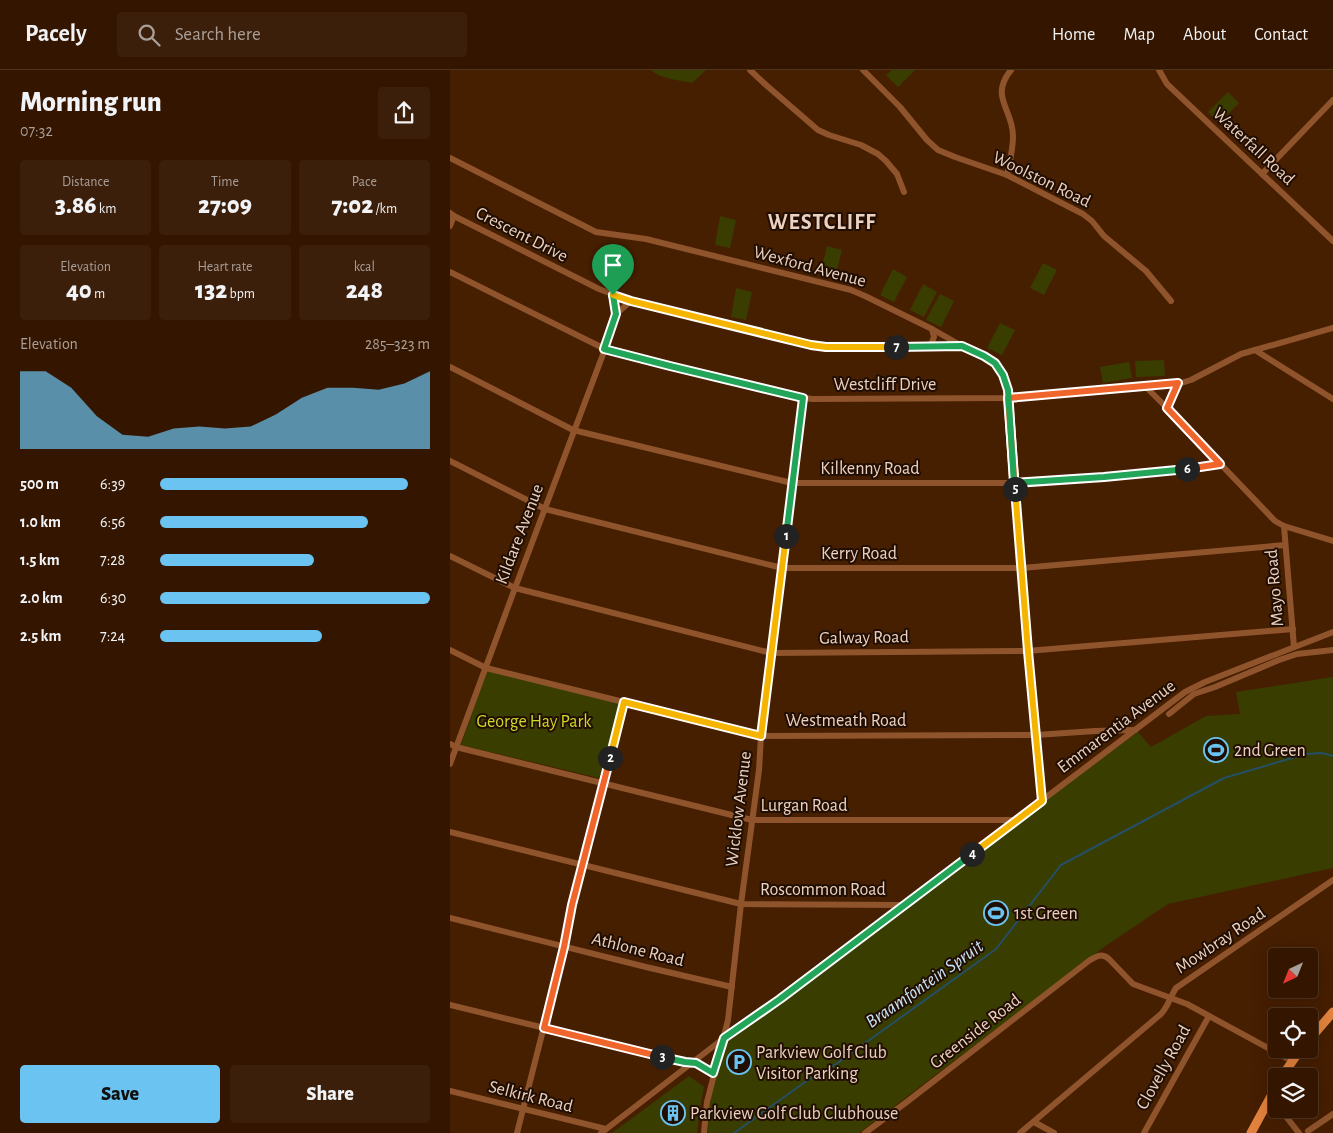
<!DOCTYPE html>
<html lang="en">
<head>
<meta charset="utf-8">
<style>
	body { margin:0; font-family:"Alegreya Sans",sans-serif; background:#3c1f0a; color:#f1f3f6; height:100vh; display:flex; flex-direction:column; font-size:19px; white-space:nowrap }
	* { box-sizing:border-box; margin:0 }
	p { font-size:16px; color:#a99f99 }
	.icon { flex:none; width:28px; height:28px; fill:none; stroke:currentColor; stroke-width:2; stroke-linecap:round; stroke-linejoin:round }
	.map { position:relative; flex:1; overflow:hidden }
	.panel { display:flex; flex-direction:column; background:#341600; width:450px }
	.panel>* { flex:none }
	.needle { width:32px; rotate:223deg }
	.buttons { position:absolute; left:818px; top:878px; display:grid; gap:10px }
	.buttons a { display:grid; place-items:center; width:50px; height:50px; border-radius:5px; background:#341600; box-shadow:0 5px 20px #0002,0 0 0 1px #4e3522; font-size:25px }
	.pin { position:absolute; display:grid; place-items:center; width:42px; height:42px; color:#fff; margin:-51px -21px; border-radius:50% 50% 50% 0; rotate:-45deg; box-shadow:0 0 5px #0007 }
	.pin .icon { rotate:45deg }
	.km { position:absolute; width:25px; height:25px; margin:-12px; border-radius:50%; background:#222; color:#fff; font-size:14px; line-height:25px; text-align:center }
	.round { display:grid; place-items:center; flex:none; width:52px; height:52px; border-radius:5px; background:#3c1f0a }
	.headline { display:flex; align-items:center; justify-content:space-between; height:85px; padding:0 20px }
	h1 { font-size:28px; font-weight:800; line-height:38px }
	.metrics { display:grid; grid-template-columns:repeat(3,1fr); gap:8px; height:85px; padding:5px 20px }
	.metrics div { display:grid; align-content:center; border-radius:5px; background:#3c1f0a; text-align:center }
	.metrics b { font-size:25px; font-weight:800 }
	.metrics small { font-size:14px; font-weight:400 }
	.metrics p { font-size:14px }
	.chart { height:140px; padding:10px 20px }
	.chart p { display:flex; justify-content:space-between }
	.chart svg { width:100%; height:90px; margin-top:5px; fill:#6ac3f1; opacity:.7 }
	.button { display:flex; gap:10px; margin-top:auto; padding:10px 20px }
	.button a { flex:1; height:58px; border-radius:5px; background:#6ac3f1; color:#111; font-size:20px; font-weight:800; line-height:58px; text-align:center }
	.button a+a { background:#3c1f0a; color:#f1f3f6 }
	ul { padding:0 20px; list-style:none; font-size:16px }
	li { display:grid; grid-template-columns:80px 60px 1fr; align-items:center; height:38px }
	li i { height:12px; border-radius:6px; background:#6ac3f1 }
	header { display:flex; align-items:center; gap:30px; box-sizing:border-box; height:70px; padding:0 25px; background:#341600; border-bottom:1px solid #4e3522 }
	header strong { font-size:24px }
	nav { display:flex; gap:28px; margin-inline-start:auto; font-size:18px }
	.search { width:350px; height:45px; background:#3c1f0a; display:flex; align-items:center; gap:12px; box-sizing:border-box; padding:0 18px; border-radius:5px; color:#a99f99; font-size:19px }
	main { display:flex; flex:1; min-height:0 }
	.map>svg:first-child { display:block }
	.green { fill:#3a3d00 }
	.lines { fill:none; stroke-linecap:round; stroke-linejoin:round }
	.stream { stroke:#244f65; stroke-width:2 }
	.minor { stroke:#8f542c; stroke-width:6 }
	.major { stroke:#e2823e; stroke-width:9 }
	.split-1-casing { stroke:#fff; stroke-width:10 }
	.split-2-casing { stroke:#fff; stroke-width:10 }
	.split-3-casing { stroke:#fff; stroke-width:10 }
	.split-4-casing { stroke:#fff; stroke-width:10 }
	.split-5-casing { stroke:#fff; stroke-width:10 }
	.split-6-casing { stroke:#fff; stroke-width:10 }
	.split-7-casing { stroke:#fff; stroke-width:10 }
	.split-8-casing { stroke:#fff; stroke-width:10 }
	.split-1 { stroke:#22a559; stroke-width:6 }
	.split-2 { stroke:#f5b400; stroke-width:6 }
	.split-3 { stroke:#f0652b; stroke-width:6 }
	.split-4 { stroke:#22a559; stroke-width:6 }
	.split-5 { stroke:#f5b400; stroke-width:6 }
	.split-6 { stroke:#f0652b; stroke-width:6 }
	.split-7 { stroke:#22a559; stroke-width:6 }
	.split-8 { stroke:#f5b400; stroke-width:6 }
	.labels { text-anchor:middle; stroke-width:4; stroke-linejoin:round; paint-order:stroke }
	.street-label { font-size:18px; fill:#ecd1c0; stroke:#200e03 }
	.park-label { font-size:18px; fill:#cfd925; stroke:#200e03 }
	.poi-label { font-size:18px; fill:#ecd1c0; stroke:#200e03; text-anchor:start }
	.water-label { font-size:19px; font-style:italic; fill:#cae5f5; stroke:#200e03 }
	.district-label { font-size:22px; font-weight:bold; letter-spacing:1px; fill:#ecd1c0; stroke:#200e03 }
</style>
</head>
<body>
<header>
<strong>Pacely</strong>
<div class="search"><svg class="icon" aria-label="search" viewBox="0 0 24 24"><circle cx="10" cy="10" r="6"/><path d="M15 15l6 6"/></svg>Search here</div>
<nav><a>Home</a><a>Map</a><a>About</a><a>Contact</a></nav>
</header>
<main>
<section class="panel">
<div class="headline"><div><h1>Morning run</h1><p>07:32</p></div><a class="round"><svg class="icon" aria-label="share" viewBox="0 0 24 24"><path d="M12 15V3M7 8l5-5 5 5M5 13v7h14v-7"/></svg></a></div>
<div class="metrics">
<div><p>Distance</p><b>3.86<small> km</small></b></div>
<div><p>Time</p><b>27:09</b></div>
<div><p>Pace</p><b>7:02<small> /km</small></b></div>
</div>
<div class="metrics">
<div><p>Elevation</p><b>40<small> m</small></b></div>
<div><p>Heart rate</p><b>132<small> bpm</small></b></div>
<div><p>kcal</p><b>248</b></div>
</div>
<div class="chart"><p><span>Elevation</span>285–323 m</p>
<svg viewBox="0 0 160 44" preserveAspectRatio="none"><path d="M0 44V6L10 6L20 14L30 28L40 37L50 38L60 34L70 33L80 34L90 33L100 27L110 19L120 14L130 14L140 15L150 12L160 6V44z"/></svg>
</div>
<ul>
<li><b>500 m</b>6:39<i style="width:92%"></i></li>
<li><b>1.0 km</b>6:56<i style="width:77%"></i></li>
<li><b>1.5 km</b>7:28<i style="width:57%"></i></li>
<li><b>2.0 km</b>6:30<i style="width:100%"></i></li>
<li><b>2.5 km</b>7:24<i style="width:60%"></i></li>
</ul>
<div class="button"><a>Save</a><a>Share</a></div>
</section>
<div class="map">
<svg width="883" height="1063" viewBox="0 0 883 1063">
	<rect width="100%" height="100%" fill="#461e00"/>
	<g class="green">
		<path d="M201 0H256L242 13C229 10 210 9 201 0Z"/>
		<polygon points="442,0 465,0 448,17 436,5"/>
		<polygon points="778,22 789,33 769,53 758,42"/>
		<polygon points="270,146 286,150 280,178 265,175"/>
		<polygon points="377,176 392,180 385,208 370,204"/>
		<polygon points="593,193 607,200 594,225 580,218"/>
		<polygon points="443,199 457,207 444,232 430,225"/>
		<polygon points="473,214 487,222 474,247 460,240"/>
		<polygon points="286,218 302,222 296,250 281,247"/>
		<polygon points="490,224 504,231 491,257 476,250"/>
		<polygon points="550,253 565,260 552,285 537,278"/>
		<polygon points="714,290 715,306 686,307 685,291"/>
		<polygon points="679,292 682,308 653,313 650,297"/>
		<polygon points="37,599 171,632 149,708 11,675"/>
		<path d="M883 607V798L718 834 654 877 409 1063H258C258 1031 266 999 274 968L592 731 688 662 701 677 756 646 790 644 786 622Z"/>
		<polygon points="239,1006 254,1017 250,1038 247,1063 162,1063"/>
	</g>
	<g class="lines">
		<polyline class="stream" points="284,1063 355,1012 386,994 546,879 611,795 774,708 856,684 872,683 883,686"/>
		<g class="minor">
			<polyline points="300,0 316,15 368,60 379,65 411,75 428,84 436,91 447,104 454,122"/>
			<polyline points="413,0 450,37 477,70 488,80 505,87 557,105 633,144 642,151 654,166 696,201 721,231"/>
			<polyline points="709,0 717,14 883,171"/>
			<polyline points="0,88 146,162 196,169 401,220 415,226 482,259 512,276 540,290 551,300 556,311 558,321 577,581 592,731"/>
			<polyline points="812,104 883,30"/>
			<path d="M557 105C560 92 563 79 563 66 563 39 539 27 561 0"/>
			<polyline points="0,143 4,146 149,219 181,231 369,276 412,277 511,277"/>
			<polyline points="0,156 4,146"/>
			<polyline points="0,202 155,279 342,326 362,329 558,328 731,313 741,310 791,284 883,258"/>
			<polyline points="166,244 181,231"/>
			<polyline points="480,277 484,267 482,259"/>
			<polyline points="805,280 883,329"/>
			<polyline points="0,297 123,360 342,413 564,413 654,407 741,399 770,395"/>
			<polyline points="695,316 717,338 825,451 834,456 883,471"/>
			<polyline points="717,338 728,313"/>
			<polyline points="0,391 95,439 332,498 572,498 835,475"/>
			<polyline points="834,456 844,577"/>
			<polyline points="0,486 65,518 321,583 577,581 843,559"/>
			<polyline points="0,580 36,598 311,666 586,665 645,661 685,660"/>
			<polyline points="719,644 744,624 765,617 829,590 847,584 883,580"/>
			<polyline points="0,674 6,677 302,750 568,750"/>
			<polyline points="0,694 65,518 155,279 166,244 163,225"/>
			<polyline points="0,762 291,834 455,835"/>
			<polyline points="0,848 196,897 282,917"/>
			<polyline points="0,935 235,992 246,993 263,1003"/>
			<polyline points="0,1021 156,1059"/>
			<polyline points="830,1039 849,1063"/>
			<polyline points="584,1052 604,1063"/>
			<polyline points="858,1061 883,1044"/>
			<polyline points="67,1063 114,877 122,835 134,795 173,632"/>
			<polyline points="151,1063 274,968 330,929 735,622 755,612 883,562"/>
			<polyline points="254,1063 257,1032 278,950 291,834 309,700 311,666 353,328"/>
			<path d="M415 1063 458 1031 640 890C647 886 652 883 659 889L683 914 737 934 842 991"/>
			<path d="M570 1063 711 944C718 937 720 927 726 918L883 810"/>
			<polyline points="694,1063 759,946"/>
		</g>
		<g class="major">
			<polyline points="859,970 883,942"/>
			<polyline points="832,1006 851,979"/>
			<polyline points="801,1063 826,1017"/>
		</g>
	</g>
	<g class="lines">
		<defs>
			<polyline id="split-1" points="163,225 166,244 154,279 220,296 353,328 336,466"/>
			<polyline id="split-2" points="160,688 174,632 311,666 336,466"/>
			<polyline id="split-3" points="160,688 122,835 114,877 94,958 212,987"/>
			<polyline id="split-4" points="212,987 235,992 246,993 263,1003 274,968 330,929 522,784"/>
			<polyline id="split-5" points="522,784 592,731 578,581 565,419"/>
			<polyline id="split-6" points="565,419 558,328 728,313 717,338 770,394 737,399"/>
			<polyline id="split-7" points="446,277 512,276 534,286 545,293 553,305 558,320 564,413 654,407 737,399"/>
			<polyline id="split-8" points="163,225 181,231 361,275 376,277 446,277"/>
		</defs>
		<use href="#split-1" class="split-1-casing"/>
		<use href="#split-2" class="split-2-casing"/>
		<use href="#split-3" class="split-3-casing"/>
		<use href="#split-4" class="split-4-casing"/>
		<use href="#split-5" class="split-5-casing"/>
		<use href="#split-6" class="split-6-casing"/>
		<use href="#split-7" class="split-7-casing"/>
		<use href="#split-8" class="split-8-casing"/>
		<use href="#split-1" class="split-1"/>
		<use href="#split-2" class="split-2"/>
		<use href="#split-3" class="split-3"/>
		<use href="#split-4" class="split-4"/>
		<use href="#split-5" class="split-5"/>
		<use href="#split-6" class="split-6"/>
		<use href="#split-7" class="split-7"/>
		<use href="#split-8" class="split-8"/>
	</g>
	<defs>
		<symbol id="stadium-ring" viewBox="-11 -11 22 22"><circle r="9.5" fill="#200e03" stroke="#6ac3f1" stroke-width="1.5"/><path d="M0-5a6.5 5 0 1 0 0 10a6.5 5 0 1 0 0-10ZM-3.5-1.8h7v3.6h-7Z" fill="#6ac3f1"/></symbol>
		<symbol id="parking-ring" viewBox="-11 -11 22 22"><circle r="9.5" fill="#200e03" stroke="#6ac3f1" stroke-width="1.5"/><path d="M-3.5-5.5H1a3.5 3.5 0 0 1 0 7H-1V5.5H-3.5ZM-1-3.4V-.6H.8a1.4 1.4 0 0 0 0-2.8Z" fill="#6ac3f1"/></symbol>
		<symbol id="building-ring" viewBox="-11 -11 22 22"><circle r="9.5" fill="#200e03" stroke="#6ac3f1" stroke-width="1.5"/><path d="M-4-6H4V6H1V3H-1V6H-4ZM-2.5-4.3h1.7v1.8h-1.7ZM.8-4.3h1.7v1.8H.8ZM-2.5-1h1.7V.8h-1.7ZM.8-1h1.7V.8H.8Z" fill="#6ac3f1"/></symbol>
	</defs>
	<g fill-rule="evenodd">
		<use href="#stadium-ring" x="752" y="666" width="28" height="28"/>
		<use href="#stadium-ring" x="532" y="829" width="28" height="28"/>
		<use href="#parking-ring" x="275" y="978" width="28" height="28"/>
		<use href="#building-ring" x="209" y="1029" width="28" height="28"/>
	</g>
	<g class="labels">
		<g class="street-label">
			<text transform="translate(804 76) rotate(43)" y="6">Waterfall Road</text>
			<text transform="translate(592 109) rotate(26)" y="6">Woolston Road</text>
			<text transform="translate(72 164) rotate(27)" y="6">Crescent Drive</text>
			<text transform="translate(360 196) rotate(15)" y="6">Wexford Avenue</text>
			<text x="435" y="320">Westcliff Drive</text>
			<text x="420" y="404">Kilkenny Road</text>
			<text transform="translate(69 464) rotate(-69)" y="6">Kildare Avenue</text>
			<text x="409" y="489">Kerry Road</text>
			<text transform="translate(824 518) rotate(-95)" y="6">Mayo Road</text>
			<text transform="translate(414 567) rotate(-1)" y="6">Galway Road</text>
			<text x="396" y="656">Westmeath Road</text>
			<text transform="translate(666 656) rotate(-37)" y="6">Emmarentia Avenue</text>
			<text x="354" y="741">Lurgan Road</text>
			<text transform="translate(288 739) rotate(-83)" y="6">Wicklow Avenue</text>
			<text x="373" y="825">Roscommon Road</text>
			<text transform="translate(770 870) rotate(-34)" y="6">Mowbray Road</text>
			<text transform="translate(188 879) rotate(14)" y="6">Athlone Road</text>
			<text transform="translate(525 961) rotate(-38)" y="6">Greenside Road</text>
			<text transform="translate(713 997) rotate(-61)" y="6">Clovelly Road</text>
			<text transform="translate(81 1026) rotate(14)" y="6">Selkirk Road</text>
		</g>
		<g class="park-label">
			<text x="84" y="657">George Hay Park</text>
		</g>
		<g class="poi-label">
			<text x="784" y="686">2nd Green</text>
			<text x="564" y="849">1st Green</text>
			<text x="306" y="988">Parkview Golf Club<tspan x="306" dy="21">Visitor Parking</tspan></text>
			<text x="240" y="1049">Parkview Golf Club Clubhouse</text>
		</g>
		<g class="water-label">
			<text transform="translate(474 913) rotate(-35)" y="7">Braamfontein Spruit</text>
		</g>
		<g class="district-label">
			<text x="372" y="159">WESTCLIFF</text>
		</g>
	</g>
</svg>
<div class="buttons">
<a><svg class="needle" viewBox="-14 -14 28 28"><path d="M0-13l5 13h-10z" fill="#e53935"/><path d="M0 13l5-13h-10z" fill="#a99f99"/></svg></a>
<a><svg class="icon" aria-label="locate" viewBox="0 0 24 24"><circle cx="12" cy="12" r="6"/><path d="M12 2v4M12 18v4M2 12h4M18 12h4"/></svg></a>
<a><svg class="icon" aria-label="layers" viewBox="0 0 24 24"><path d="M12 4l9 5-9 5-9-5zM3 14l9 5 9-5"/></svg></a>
</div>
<div class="pin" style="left:163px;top:225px;background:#1e9e55"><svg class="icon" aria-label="arrive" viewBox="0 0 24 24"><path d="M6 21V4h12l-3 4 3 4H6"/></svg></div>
<b class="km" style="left:336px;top:466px">1</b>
<b class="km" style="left:160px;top:688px">2</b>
<b class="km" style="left:212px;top:987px">3</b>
<b class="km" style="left:522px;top:784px">4</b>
<b class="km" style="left:565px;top:419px">5</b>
<b class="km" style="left:737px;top:399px">6</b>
<b class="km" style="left:446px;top:277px">7</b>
</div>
</main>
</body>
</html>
